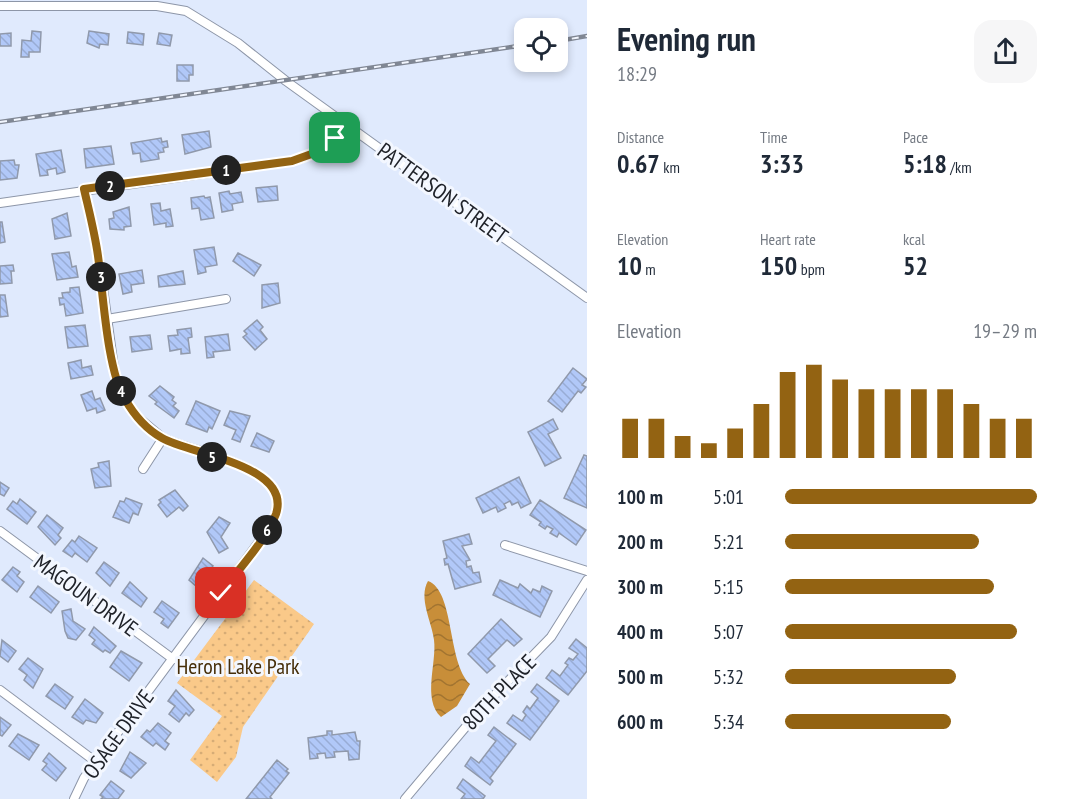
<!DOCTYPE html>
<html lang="en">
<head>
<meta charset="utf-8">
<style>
	body { margin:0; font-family:"PT Sans Narrow",sans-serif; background:#f6f6f7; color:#1f2937; height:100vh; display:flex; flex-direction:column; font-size:22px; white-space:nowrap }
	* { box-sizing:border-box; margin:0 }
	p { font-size:20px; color:#747a83 }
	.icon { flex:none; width:33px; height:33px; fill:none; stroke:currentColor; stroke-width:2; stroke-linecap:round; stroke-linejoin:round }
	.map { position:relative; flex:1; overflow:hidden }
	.panel { display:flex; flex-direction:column; background:#fff; width:480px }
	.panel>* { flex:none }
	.fabs { position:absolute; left:514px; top:18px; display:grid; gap:12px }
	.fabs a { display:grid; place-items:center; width:54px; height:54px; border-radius:12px; background:#fff; box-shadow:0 3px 9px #0003; font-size:30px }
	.pin { position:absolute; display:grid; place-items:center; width:51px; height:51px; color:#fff; margin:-26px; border-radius:12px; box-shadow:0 3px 9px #0006 }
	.km { position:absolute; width:30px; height:30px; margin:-15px; border-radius:50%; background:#222; color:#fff; font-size:16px; line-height:30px; text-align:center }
	.round { display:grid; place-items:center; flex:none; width:63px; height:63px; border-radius:18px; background:#f6f6f7 }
	.head { display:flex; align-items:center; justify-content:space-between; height:102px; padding:0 30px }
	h1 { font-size:33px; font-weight:600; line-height:45px }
	.stats { display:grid; grid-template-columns:repeat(3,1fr); gap:9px; height:102px; padding:6px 30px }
	.stats div { display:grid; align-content:center }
	.stats b { font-size:26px; font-weight:600 }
	.stats small { font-size:16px; font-weight:400 }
	.stats p { font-size:16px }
	.chart { height:168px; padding:12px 30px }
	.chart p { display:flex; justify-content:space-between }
	.chart svg { width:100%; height:108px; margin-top:6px; stroke:#936312; stroke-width:6 }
	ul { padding:0 30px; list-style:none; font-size:20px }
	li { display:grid; grid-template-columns:96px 72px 1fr; align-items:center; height:45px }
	li i { height:15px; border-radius:8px; background:#936312 }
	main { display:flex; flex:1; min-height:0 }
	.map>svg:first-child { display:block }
	.grass { fill:url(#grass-dots) }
	.water { fill:url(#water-waves) }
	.building { fill:url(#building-back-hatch); stroke:#9099ab; stroke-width:1.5 }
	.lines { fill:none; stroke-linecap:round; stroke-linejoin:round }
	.minor-casing { stroke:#8d96a8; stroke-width:10 }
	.minor { stroke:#fff; stroke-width:8 }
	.rail-casing { stroke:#808794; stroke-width:4.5 }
	.rail { stroke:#f3f7ff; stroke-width:2; stroke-dasharray:7; stroke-linecap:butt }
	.route-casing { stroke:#fff; stroke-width:12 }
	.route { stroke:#936312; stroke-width:8 }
	.labels { text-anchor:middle; stroke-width:6; stroke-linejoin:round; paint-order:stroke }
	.street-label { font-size:22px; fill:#20232a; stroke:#f3f7ff }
	.park-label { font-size:22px; fill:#462e09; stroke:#f3f7ff }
</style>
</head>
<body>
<main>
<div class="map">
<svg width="587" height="799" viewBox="0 0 587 799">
	<defs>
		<pattern id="grass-dots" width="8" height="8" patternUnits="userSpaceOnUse" patternTransform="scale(1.5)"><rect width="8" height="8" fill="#fac989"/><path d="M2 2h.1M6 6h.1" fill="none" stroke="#d6ac76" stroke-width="1.8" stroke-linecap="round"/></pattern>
		<pattern id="water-waves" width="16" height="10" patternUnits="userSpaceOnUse" patternTransform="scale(1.5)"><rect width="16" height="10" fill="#c88e39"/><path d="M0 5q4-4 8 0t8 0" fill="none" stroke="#a27430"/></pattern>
		<pattern id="building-back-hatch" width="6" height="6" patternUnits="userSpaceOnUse" patternTransform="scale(1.5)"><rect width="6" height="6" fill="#b1c8f8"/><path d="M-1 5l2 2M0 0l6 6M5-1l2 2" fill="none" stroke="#98acd5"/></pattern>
	</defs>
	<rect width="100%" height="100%" fill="#e0eafd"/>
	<polygon class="grass" points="254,580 314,624 243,727 236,757 217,782 190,760 222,716 177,683"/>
	<path class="water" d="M428 581C455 591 447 663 470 684L457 706 441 717C422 699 437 663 434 640 432 622 418 598 428 581Z"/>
	<g class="building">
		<polygon points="32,31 41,32 40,52 29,52 29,57 21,57 22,40 31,41"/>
		<polygon points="89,31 109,34 108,45 100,44 99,48 87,43"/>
		<polygon points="128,32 144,34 143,45 127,43"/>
		<polygon points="11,33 11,46 0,46 0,34"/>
		<polygon points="159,33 172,35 170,46 157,44"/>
		<polygon points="177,65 193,65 193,75 189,75 189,81 177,81"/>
		<polygon points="209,131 211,147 185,154 182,135"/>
		<polygon points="161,138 162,142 167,141 168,147 163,148 164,152 158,153 159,159 141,162 140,153 133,154 131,143"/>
		<polygon points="111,146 114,164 86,168 84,149"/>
		<polygon points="61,150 65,172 57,174 56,168 47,170 48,175 40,176 36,154"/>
		<polygon points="14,160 15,165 19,165 17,178 0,180 0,161"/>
		<polygon points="277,186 278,200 258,202 256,188"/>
		<polygon points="229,191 230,194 241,192 243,202 232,204 233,210 222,212 219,193"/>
		<polygon points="204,196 205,198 210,197 214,218 201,220 199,208 192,209 191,198"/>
		<polygon points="160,203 161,211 170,209 173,226 166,227 166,223 154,225 151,204"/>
		<polygon points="129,207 131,226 124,227 124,230 110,229 109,219 114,218 113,212"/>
		<polygon points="67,213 71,236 55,239 52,219"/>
		<polygon points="0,222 2,222 5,242 0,243"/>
		<polygon points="214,247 217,265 205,267 206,272 198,274 194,250"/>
		<polygon points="69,252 72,267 76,266 78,277 57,280 52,254"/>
		<polygon points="238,253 261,265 254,276 233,261"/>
		<polygon points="13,265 14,271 11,271 12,283 0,284 0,266"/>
		<polygon points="142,270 144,283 131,285 132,292 123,294 119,274"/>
		<polygon points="183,271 185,284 159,287 158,276"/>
		<polygon points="278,283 280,303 262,308 262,285"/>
		<polygon points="79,287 83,313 66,316 64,304 60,305 59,298 63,298 62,293 70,292 70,288"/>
		<polygon points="0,295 5,295 8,316 0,317"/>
		<polygon points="257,320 263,327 260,330 267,339 255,350 243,337 247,334 244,331"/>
		<polygon points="85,325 88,346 68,348 65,327"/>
		<polygon points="191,328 192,337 188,338 190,353 181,354 181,349 170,351 168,336 178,335 177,330"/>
		<polygon points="228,334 230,350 213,352 214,357 207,358 205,337"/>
		<polygon points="150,335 152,349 132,352 130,337"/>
		<polygon points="81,360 82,368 91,366 93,375 71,379 68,363"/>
		<polygon points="573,368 587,379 582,385 586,387 581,393 578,391 562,412 548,401"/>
		<polygon points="160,386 174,397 172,400 176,403 173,406 179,411 174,418 155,404 157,402 149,396"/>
		<polygon points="92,391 95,400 100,398 105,410 97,413 96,408 87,411 81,395"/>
		<polygon points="196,401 220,411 212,429 209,427 207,432 186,424"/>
		<polygon points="230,411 250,416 240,442 232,439 236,430 224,425"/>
		<polygon points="553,419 558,429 548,434 561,458 545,466 528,432"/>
		<polygon points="257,433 274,441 269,452 251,446"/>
		<polygon points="584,455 587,456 587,508 564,498"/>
		<polygon points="109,461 111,486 95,488 91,469 99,467 98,463"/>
		<polygon points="519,477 531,503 521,508 518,502 512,505 510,501 504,504 506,508 498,512 496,507 483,513 476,498"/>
		<polygon points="0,482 9,488 4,496 0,494"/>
		<polygon points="175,490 188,506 183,511 179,507 167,517 158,505 161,502 159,500"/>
		<polygon points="126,498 142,504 138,515 133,513 129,523 113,517 120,501 124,502"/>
		<polygon points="20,499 36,512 27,524 7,509 13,501 17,504"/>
		<polygon points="540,500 586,530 576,545 559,533 557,537 550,533 553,529 547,526 545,529 539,525 541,522 530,515"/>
		<polygon points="47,515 63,528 58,535 61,538 55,545 38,527"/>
		<polygon points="219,517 230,523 221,537 228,548 219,553 207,532"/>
		<polygon points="469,534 472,544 462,546 470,560 466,561 467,567 471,566 473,573 479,572 481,582 455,589 448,564 445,565 444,559 447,558 443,541"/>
		<polygon points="79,536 97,548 87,562 75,553 72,557 63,551 72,540 75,542"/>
		<polygon points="203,558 213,566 197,587 189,580"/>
		<polygon points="104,562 119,573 110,586 96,573"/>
		<polygon points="13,567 20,572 17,576 24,582 17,592 2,580"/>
		<polygon points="500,580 518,588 520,584 531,593 533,589 540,592 542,586 552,591 540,617 493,595"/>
		<polygon points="130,582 147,598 141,607 122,593"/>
		<polygon points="38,586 59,602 51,613 30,597"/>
		<polygon points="162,601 179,613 168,628 161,623 164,619 154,612"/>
		<polygon points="71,609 73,621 85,629 76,640 68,638 65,631 62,611"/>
		<polygon points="501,619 522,639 514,646 507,640 488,659 495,666 487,673 468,654"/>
		<polygon points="94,627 116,646 110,653 105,650 103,652 92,644 95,640 89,635"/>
		<polygon points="576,639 587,648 587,671 568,695 546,678 552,670 560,676 568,665 565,663 569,658 573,660 578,654 569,648"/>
		<polygon points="2,640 16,651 8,662 0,656"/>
		<polygon points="121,651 142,663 129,681 110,667"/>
		<polygon points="28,658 43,669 33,688 24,680 27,675 19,669"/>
		<polygon points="55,684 73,697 65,709 46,696"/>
		<polygon points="537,684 559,701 530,740 507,723 513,715 522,721 526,715 523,712 527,706 530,709 538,698 531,692"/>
		<polygon points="176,690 194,710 189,716 186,713 179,722 169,714 175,706 168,701"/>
		<polygon points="85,699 103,713 96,723 86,720 83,724 72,717"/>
		<polygon points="0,717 11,725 2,736 0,735"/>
		<polygon points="158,723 171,733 165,741 169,744 165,750 156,743 153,746 141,737 147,730 150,732"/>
		<polygon points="494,727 516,744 490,778 493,781 490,785 465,766 471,757 479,763 496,741 488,735"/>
		<polygon points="327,731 332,731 332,735 355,732 357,741 360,741 359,759 349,760 348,751 334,752 335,757 326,758 325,753 317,754 318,758 310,759 308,738 327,735"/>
		<polygon points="18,734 39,745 29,760 9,746"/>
		<polygon points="130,752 146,763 131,778 120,771"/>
		<polygon points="49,753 66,768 56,781 42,770 47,764 43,761"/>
		<polygon points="277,760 288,769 286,771 289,773 270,797 272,799 246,799"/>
		<polygon points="463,779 485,796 483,799 461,799 465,794 457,788"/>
		<polygon points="111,781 124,791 118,799 101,799 103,797 100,795"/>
	</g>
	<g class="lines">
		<defs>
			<g id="minor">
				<polyline points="0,6 157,6 186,11 238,43 286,81 587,298"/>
				<path d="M0 203 292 161C317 155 332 142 347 123"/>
				<polyline points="107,319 226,299"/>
				<polyline points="143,469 163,438"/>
				<polyline points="0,531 173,659"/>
				<polyline points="505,545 587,571"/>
				<polyline points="0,690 96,762"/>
				<path d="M74 799 84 778 270 527C274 519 279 510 277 500 273 464 192 452 163 438L134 414 123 396 115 375 98 252 84 189"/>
				<polyline points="405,799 480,710 551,637 587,580"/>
			</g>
		</defs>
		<use href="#minor" class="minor-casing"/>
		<use href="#minor" class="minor"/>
		<defs>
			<g id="rail">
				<polyline points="558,41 587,36"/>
				<polyline points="0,122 525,45"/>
			</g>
		</defs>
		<use href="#rail" class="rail-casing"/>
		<use href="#rail" class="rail"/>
	</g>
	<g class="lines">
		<defs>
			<path id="route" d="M221 593C237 571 267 539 276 514 292 465 192 455 162 438 146 429 134 415 125 399 107 371 103 291 98 256 95 234 89 211 84 189L292 161 317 152 335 138"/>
		</defs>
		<use href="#route" class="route-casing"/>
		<use href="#route" class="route"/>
	</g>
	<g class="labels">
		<g class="street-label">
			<text transform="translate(443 193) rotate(36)" y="8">PATTERSON STREET</text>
			<text transform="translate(86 595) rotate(36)" y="8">MAGOUN DRIVE</text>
			<text transform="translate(499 692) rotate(-46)" y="8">80TH PLACE</text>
			<text transform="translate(118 734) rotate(-54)" y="8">OSAGE DRIVE</text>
		</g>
		<g class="park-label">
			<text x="238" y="674">Heron Lake Park</text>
		</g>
	</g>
</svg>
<div class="fabs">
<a><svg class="icon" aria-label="locate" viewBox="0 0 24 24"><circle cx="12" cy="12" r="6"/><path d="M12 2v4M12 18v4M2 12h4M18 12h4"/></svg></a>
</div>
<div class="pin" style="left:335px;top:138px;background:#1e9e55"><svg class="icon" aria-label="arrive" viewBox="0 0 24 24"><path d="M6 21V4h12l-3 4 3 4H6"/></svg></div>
<div class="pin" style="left:221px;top:593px;background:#d93025"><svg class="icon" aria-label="check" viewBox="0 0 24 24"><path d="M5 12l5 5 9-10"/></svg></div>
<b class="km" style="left:226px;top:170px">1</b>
<b class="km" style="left:110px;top:186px">2</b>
<b class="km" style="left:101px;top:277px">3</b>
<b class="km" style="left:121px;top:391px">4</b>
<b class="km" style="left:212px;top:457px">5</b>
<b class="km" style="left:267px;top:530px">6</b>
</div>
<section class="panel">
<div class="head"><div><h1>Evening run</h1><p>18:29</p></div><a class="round"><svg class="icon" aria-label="share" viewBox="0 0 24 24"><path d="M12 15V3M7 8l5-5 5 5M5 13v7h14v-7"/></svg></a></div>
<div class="stats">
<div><p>Distance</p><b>0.67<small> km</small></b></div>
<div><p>Time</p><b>3:33</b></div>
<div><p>Pace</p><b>5:18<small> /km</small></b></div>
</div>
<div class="stats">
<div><p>Elevation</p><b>10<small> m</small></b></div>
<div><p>Heart rate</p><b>150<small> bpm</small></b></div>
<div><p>kcal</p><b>52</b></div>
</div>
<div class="chart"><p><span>Elevation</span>19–29 m</p>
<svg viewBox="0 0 160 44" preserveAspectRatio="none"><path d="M5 44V28M15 44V28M25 44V35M35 44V38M45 44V32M55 44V22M65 44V9M75 44V6M85 44V12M95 44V16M105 44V16M115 44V16M125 44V16M135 44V22M145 44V28M155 44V28"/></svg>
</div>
<ul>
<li><b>100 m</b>5:01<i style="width:100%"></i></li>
<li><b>200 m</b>5:21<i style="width:77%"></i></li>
<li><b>300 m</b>5:15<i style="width:83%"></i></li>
<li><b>400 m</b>5:07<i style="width:92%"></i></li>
<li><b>500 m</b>5:32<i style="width:68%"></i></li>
<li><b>600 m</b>5:34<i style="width:66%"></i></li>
</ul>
</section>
</main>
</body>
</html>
